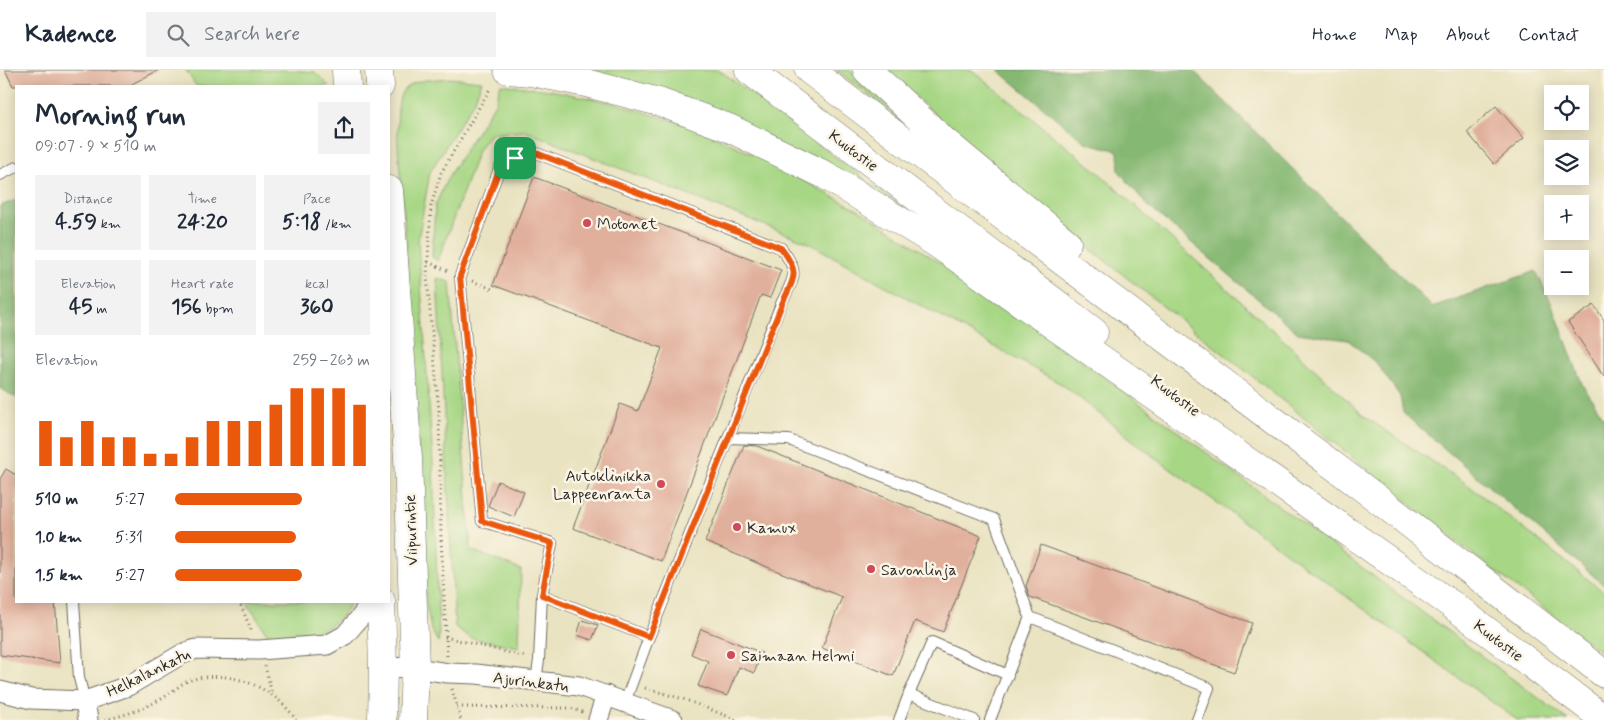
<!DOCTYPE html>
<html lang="en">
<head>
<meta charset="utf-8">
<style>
	body { margin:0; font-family:Mynerve,sans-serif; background:#f2f2f3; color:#1f2937; height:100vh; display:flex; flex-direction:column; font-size:19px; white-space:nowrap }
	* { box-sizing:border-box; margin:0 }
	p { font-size:16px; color:#747a83 }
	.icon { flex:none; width:28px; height:28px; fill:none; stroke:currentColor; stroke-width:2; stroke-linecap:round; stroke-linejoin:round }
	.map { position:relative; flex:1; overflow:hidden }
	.drawer { position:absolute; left:15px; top:15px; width:375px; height:518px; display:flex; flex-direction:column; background:#fff; border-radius:0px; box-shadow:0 2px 12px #0003 }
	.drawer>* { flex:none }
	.tools { position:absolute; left:1544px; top:15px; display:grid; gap:10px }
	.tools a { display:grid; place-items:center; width:45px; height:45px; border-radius:0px; background:#fff; box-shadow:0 2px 12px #0003; font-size:25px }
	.pin { position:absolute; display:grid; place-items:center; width:42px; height:42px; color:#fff; margin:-21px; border-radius:10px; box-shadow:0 2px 8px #0006 }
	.round { display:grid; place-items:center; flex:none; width:52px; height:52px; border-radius:0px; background:#f2f2f3 }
	.summary { display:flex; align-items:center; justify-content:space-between; height:85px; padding:0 20px }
	h1 { font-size:28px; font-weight:800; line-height:38px }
	.figures { display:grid; grid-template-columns:repeat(3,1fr); gap:8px; height:85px; padding:5px 20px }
	.figures div { display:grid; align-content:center; border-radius:0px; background:#f2f2f3; text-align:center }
	.figures b { font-size:21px; font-weight:800 }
	.figures small { font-size:14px; font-weight:400 }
	.figures p { font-size:14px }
	.chart { height:140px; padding:10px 20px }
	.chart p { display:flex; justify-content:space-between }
	.chart svg { width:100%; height:90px; margin-top:5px; stroke:#ea580c; stroke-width:6 }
	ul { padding:0 20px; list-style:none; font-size:16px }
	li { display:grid; grid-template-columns:80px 60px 1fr; align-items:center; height:38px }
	li i { height:12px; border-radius:6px; background:#ea580c }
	header { display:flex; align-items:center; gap:30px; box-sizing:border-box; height:70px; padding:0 25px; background:#fff; border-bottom:1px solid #e0e1e3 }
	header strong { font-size:24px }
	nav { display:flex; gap:28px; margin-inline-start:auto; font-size:18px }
	.search { width:350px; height:45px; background:#f2f2f3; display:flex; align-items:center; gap:12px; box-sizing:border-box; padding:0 18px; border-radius:0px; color:#747a83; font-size:19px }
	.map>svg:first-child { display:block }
	.green { fill:#a7d785; stroke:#698158 }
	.forest { fill:#85b872; stroke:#58724e }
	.building { fill:#e1b09d }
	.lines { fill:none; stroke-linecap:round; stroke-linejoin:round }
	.lane-casing { stroke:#6e6b60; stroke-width:12 }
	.street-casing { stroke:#6e6b60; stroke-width:21 }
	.primary-casing { stroke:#6e6b60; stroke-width:29 }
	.highway-casing { stroke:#6e6b60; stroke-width:29 }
	.path { stroke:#6e6b60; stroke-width:3; stroke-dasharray:1 4; stroke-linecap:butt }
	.lane { stroke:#fff; stroke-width:10 }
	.street { stroke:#fff; stroke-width:19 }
	.primary { stroke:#fff; stroke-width:28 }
	.highway { stroke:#fff; stroke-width:28 }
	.route-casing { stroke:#fff; stroke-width:10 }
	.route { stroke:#ea580c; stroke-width:6 }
	.poi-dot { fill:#d1495b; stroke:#fcf5e5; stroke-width:2 }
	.labels { text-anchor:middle; stroke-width:5; stroke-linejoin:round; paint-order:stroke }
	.street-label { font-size:16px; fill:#2b2b2b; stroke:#fcf5e5 }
	.poi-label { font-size:16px; fill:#2b2b2b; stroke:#fcf5e5; text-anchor:start }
</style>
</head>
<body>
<header>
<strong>Kadence</strong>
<div class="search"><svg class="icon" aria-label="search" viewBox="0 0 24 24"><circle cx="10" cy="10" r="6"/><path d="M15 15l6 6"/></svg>Search here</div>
<nav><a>Home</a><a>Map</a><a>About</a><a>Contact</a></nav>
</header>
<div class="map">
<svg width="1604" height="650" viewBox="0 0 1604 650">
	<rect width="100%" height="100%" fill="#fcf5e5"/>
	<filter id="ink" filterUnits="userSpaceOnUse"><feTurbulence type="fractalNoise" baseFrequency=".02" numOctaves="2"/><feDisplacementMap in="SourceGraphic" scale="10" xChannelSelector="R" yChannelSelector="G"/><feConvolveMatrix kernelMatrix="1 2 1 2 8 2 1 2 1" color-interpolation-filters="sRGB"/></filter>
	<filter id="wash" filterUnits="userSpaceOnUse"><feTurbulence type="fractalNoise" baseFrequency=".0096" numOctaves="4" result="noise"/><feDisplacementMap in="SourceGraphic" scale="20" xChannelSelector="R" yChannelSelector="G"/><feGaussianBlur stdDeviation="1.12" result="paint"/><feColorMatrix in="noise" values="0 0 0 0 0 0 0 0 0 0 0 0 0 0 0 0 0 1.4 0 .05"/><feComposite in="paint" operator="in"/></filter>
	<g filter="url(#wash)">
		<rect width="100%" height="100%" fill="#e9e3c1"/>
		<g class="green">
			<polygon points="186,0 294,0 315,2 329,16 196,16"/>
			<polygon points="570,0 719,0 901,136"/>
			<polygon points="836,0 850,0 913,58"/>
			<polygon points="886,0 972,0 1099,103 1289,275 1364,346 1468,415 1604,522 1604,584 1449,466 1262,314 1051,148"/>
			<path d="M449 8 482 11 474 31 430 102 418 170 433 394 439 566 438 572 431 560 426 532C419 395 413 258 402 122 400 103 392 34 403 21 413 8 434 10 449 8Z"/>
			<polygon points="501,14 550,20 614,33 697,58 761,88 864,143 1023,247 1568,650 1517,650 1154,387 1063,315 807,172 525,61 490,64 479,78 438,191 432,187 435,136 448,107 495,33"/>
			<polygon points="437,208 450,212 471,480 521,500 519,577 471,568 455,557"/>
			<path d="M246 531H352C348 536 345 543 340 548 323 565 292 566 269 567Z"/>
		</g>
		<g class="forest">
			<polygon points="998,0 1193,0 1432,237 1536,201 1554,239 1582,314 1604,348 1604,515 1403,343 1400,326 1376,293 1348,270 1298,263 1147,135 1119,101 1118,81 1085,72"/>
			<polygon points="16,130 16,328 0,318 0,136"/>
		</g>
		<g id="blocks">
			<g class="building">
				<polygon points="5,0 159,0 128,16 13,16"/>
				<polygon points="1496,36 1524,68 1494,94 1467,62"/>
				<polygon points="534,107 781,200 770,228 761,225 661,491 573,458 620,334 638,341 662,278 493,215"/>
				<polygon points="1594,235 1604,250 1604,307 1568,252"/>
				<polygon points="744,375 757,376 981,466 943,562 915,551 893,606 822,578 842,527 705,472"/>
				<polygon points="6,399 16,405 16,531 55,531 60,593 0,585 0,409"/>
				<polygon points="498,411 524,422 514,447 488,436"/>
				<polygon points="1041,475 1252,553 1234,602 1030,527 1026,516"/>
				<polygon points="582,550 598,555 592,570 577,565"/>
				<polygon points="701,559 762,583 754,603 739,597 727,626 698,616 708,591 691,584"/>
			</g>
		</g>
	</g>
	<g filter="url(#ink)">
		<use href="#blocks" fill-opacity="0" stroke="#6e6b60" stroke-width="1"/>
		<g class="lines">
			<defs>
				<g id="lane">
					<polyline points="0,105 16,97"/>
					<polyline points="728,368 789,370 994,449 1030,547 1209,618 1197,650"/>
					<path d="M542 525 552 473 482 451 460 206 500 97 515 88 536 83 781 178C801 204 794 207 781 234L649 567 625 632"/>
					<polyline points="74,531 79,608 85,631"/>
					<polyline points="536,611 539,590 542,525 649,567"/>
					<polyline points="909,624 932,572 1008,605"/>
					<polyline points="899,650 909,624 974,650"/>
					<polyline points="990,650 1030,547"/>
				</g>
				<g id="street">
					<polyline points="383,597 415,598 448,603 476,604 579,616 673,650"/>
					<polyline points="0,621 31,629 85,631 128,616 182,584 196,579 259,580 327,575 345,565 363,544 368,531"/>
					<polyline points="85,631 88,650"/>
					<polyline points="598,650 606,625"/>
				</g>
				<g id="primary">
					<polyline points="346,0 347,16"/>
					<polyline points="379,0 380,16"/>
					<polyline points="389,120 408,388 415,598 413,650"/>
					<polyline points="381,531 383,597 382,650"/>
				</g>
				<g id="highway">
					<polyline points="508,0 531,2 586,13 659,32 729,58 825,105 936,173 1465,544"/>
					<polyline points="749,0 1094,262"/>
					<polyline points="809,0 1375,427 1604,604"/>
					<polyline points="867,0 944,71 1067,173"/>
					<polyline points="1451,534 1604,649"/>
				</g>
			</defs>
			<use href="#lane" class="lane-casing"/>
			<use href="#street" class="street-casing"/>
			<use href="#primary" class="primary-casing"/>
			<use href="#highway" class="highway-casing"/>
			<g class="path">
				<polyline points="428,192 448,201"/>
				<polyline points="472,211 495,220"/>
				<polyline points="239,531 252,562"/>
				<polyline points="445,567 527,587"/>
				<polyline points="447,586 441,468 439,341 427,207 431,136 441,103 491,17"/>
				<polyline points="265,596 272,624"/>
				<polyline points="645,618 683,629 737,650"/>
				<polyline points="452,619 461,650"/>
				<polyline points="457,637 570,638 583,642"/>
				<path d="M105 650C124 645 142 640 159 630 170 625 180 613 191 610 229 598 275 617 296 650"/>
			</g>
			<use href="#lane" class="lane"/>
			<use href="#street" class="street"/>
			<use href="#primary" class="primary"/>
			<use href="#highway" class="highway"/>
		</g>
	</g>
	<g class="lines" filter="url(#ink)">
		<defs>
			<path id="route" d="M536 83 781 178C801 204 794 207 782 234L649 567 542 525 552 473 482 451 460 206 500 97 515 88Z"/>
		</defs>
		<use href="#route" class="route-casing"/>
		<use href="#route" class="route"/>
	</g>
	<g class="poi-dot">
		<circle cx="587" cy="153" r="5"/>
		<circle cx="661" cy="414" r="5"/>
		<circle cx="737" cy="457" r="5"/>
		<circle cx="871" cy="499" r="5"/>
		<circle cx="731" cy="585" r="5"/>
	</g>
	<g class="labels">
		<g class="street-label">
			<text transform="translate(854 80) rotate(37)" y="6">Kuutostie</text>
			<text transform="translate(1176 325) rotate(37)" y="6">Kuutostie</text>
			<text transform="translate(410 460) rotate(-92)" y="6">Viipurintie</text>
			<text transform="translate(1499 570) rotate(37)" y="6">Kuutostie</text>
			<text transform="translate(148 602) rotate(-26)" y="6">Helkalankatu</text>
			<text transform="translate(531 611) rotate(7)" y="6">Ajurinkatu</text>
		</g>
		<g class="poi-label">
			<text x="597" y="159">Motonet</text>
			<text x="651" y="411" text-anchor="end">Autoklinikka<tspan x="651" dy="18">Lappeenranta</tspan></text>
			<text x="747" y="463">Kamux</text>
			<text x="881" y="505">Savonlinja</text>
			<text x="741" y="591">Saimaan Helmi</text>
		</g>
	</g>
</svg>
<div class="tools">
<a><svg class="icon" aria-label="locate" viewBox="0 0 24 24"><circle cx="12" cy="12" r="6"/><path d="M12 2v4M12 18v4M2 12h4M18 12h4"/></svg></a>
<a><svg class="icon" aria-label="layers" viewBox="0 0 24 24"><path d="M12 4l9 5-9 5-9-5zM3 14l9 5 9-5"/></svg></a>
<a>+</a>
<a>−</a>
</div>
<div class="pin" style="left:515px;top:88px;background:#1e9e55"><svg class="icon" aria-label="arrive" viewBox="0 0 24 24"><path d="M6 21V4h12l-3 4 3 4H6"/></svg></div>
<section class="drawer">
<div class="summary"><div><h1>Morning run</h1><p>09:07 · 9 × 510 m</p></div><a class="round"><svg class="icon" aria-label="share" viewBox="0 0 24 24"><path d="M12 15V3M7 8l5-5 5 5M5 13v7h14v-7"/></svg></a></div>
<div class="figures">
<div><p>Distance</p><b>4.59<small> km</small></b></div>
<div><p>Time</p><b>24:20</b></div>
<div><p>Pace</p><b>5:18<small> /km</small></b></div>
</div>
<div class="figures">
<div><p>Elevation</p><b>45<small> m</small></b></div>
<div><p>Heart rate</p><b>156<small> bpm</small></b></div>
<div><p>kcal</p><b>360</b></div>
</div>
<div class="chart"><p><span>Elevation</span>259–263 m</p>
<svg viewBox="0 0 160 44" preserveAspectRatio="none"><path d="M5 44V22M15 44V30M25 44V22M35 44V30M45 44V30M55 44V38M65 44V38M75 44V30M85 44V22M95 44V22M105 44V22M115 44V14M125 44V6M135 44V6M145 44V6M155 44V14"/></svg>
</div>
<ul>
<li><b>510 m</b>5:27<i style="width:65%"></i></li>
<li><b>1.0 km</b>5:31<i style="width:62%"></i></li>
<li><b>1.5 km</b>5:27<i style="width:65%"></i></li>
</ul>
</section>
</div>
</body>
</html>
